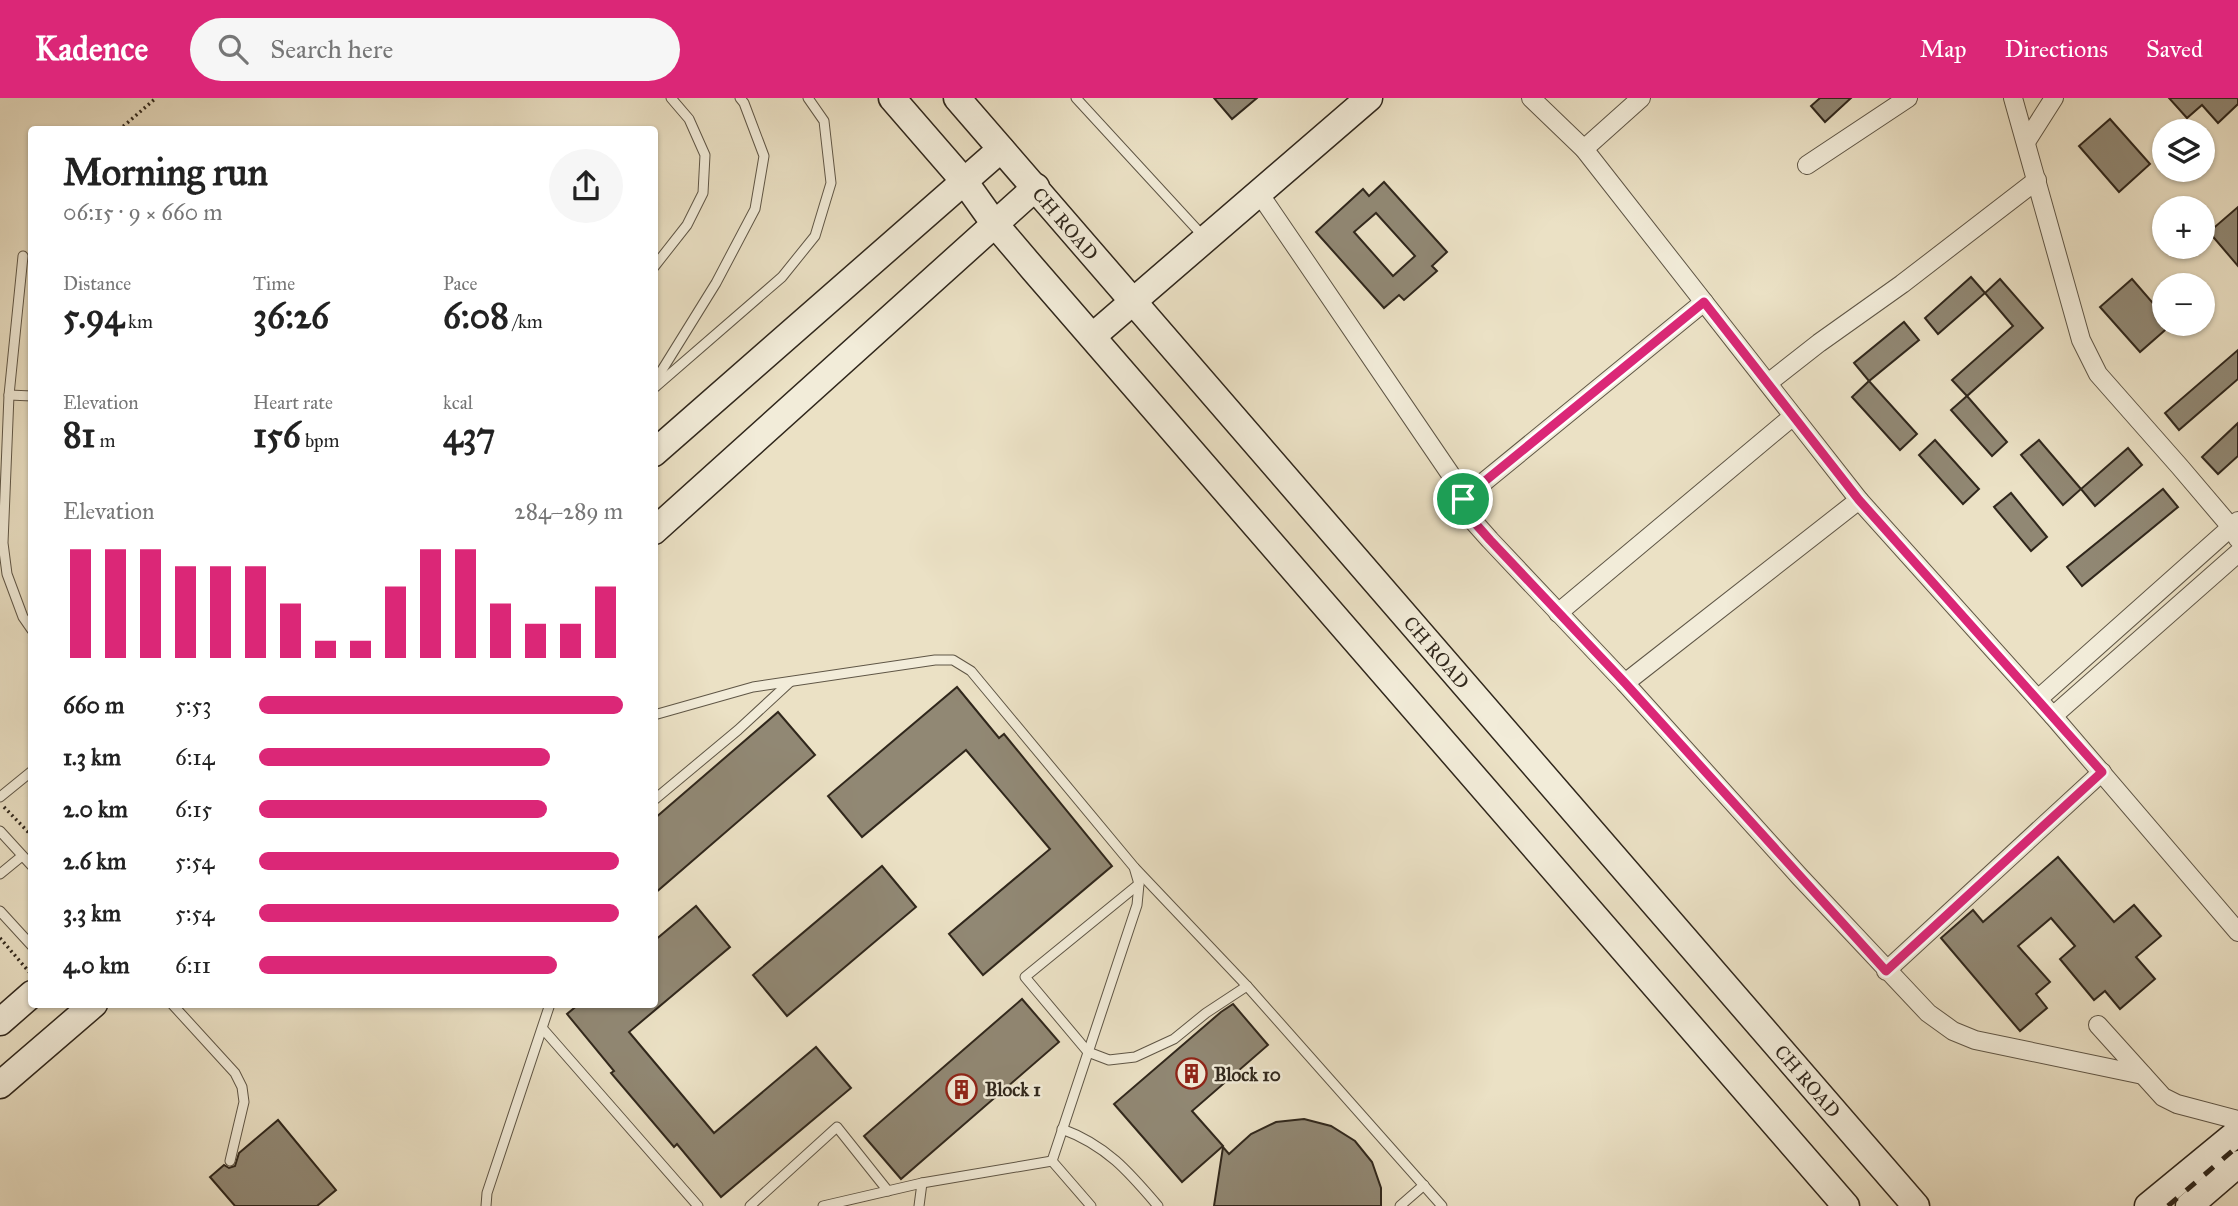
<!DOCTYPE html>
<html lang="en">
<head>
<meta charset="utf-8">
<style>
	body { margin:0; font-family:"IM FELL Great Primer",serif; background:#f6f6f6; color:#222; height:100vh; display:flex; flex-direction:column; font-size:26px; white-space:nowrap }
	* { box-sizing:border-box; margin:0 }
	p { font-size:23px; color:#767676 }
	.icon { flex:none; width:38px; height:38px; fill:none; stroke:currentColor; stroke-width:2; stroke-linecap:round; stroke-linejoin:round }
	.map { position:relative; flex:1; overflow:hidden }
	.panel { position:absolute; left:28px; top:28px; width:630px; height:882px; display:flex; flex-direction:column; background:#fff; border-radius:7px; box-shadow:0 2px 5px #0004 }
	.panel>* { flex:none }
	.fabs { position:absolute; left:2152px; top:21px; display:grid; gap:14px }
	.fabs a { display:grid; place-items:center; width:63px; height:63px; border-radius:50%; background:#fff; box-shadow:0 2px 5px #0004; font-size:35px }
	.pin { position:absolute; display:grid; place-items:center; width:60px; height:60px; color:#fff; margin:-30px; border:4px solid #fff; border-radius:50%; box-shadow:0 2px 7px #0007 }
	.round { display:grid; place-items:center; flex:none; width:74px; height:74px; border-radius:37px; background:#f6f6f6 }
	.overview { display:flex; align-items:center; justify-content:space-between; height:119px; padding:0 35px }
	h1 { font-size:38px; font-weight:800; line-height:52px }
	.figures { display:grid; grid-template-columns:repeat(3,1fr); gap:10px; height:119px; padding:7px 35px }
	.figures div { display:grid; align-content:center }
	.figures b { font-size:35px; font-weight:800 }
	.figures small { font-size:19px; font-weight:400 }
	.figures p { font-size:19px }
	.chart { height:196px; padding:14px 35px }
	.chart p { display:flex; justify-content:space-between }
	.chart svg { width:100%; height:126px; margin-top:7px; stroke:#db2777; stroke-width:6 }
	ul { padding:0 35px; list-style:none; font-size:23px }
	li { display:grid; grid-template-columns:112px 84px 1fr; align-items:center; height:52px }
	li i { height:18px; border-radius:9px; background:#db2777 }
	header { display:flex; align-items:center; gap:42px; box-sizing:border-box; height:98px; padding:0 35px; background:#db2777; color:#fff }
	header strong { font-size:33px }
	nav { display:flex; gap:38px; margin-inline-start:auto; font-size:24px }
	.search { width:490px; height:63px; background:#f6f6f6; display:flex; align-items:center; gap:18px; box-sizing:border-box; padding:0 24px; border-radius:38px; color:#767676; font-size:26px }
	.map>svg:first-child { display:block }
	.building { fill:#918874; stroke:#30271c; stroke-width:2; fill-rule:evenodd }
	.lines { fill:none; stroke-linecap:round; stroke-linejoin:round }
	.lane-casing { stroke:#5f5646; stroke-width:11 }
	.street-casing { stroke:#5f5646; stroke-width:20 }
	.secondary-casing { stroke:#30271c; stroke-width:29 }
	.path { stroke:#30271c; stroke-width:3.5; stroke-dasharray:2 3.5; stroke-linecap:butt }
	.lane { stroke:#f2ecd9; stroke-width:9 }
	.street { stroke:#f2ecd9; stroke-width:18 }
	.secondary { stroke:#f2ecd9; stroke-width:26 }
	.rail { stroke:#30271c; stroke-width:5; stroke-dasharray:12 12; stroke-linecap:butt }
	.route-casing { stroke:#fff; stroke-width:14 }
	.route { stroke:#db2777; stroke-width:9 }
	.labels { text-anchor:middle; stroke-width:5; stroke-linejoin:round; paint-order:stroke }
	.street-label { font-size:19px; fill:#30271c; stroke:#f2ecd9 }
	.poi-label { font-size:19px; font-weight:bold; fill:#30271c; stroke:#f2ecd9; text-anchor:start }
</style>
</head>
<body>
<header>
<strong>Kadence</strong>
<div class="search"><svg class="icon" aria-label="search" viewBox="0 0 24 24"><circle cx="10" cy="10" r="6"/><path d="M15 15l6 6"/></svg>Search here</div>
<nav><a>Map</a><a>Directions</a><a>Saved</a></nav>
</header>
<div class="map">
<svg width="2238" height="1108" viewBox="0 0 2238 1108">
	<rect width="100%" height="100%" fill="#ebe1c5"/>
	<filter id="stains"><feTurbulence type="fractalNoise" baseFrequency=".00286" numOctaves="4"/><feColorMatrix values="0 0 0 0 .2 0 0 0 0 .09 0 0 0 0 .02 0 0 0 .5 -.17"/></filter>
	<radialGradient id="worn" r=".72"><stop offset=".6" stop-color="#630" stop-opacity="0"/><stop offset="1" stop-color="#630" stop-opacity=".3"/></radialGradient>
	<g class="building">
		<polygon points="1214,0 1257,0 1232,21"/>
		<polygon points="1820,0 1851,0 1825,24 1811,8"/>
		<polygon points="2169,0 2238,0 2238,6 2218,25 2202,7 2187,20"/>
		<polygon points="2110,21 2150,66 2119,94 2079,48"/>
		<path d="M1384 84 1447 154 1432 168 1437 173 1404 202 1399 197 1384 210 1316 134 1363 91 1369 98ZM1376 115 1415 158 1393 178 1354 134Z"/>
		<polygon points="2238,109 2238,168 2209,134"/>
		<polygon points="1971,179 1985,195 1938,236 1925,220"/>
		<polygon points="2000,181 2043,230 1967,298 1952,282 2013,228 1985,195"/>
		<polygon points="2132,181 2165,219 2165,226 2172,226 2140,254 2100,209"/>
		<polygon points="1904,224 1919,242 1869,283 1854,265"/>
		<polygon points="2238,252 2238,281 2179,332 2165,315"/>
		<polygon points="1869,283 1917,336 1900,352 1852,299"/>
		<polygon points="1967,298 2007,344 1992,358 1951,312"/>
		<polygon points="2238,325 2238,358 2218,376 2202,359"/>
		<polygon points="1935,342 1979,391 1963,406 1919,357"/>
		<polygon points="2039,342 2081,391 2063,407 2021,357"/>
		<polygon points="2128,350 2142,367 2095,408 2081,391"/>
		<polygon points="2163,391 2178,409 2082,488 2067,469"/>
		<polygon points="2011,395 2047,439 2031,453 1994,409"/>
		<polygon points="957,589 999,640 1004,636 1112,768 983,877 949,836 1050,751 966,652 862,739 828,698"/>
		<polygon points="778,614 815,657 654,796 654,721"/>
		<polygon points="2058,759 2114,824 2134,807 2161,838 2136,859 2155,881 2120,911 2105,893 2094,902 2060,861 2075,848 2051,820 2018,848 2050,884 2036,896 2047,910 2020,933 1941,840 1973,812 1983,824"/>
		<polygon points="882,768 916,809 787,918 753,877"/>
		<polygon points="696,808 730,849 629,934 714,1035 816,949 851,990 721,1099 677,1046 674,1049 611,975 614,973 567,916 579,906 654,906 654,843"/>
		<polygon points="1022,901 1059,944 901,1081 864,1038"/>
		<polygon points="1233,906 1268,947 1192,1013 1223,1048 1182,1084 1114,1006 1221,914"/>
		<polygon points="1304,1021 1331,1028 1355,1043 1372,1064 1381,1090 1381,1108 1214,1108 1223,1049 1229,1056 1251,1036 1276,1024"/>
		<polygon points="278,1022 336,1092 317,1108 235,1108 210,1079 224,1067 229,1070 235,1068 239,1055"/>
	</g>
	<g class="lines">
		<defs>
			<g id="lane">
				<polyline points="1076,0 1203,138"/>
				<polyline points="23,158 9,297 3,445 7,476 23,519 32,532"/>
				<polyline points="654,169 687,127 703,95 705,57 689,21 671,0"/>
				<polyline points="654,285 716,185 755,111 764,58 744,5 740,0"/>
				<polyline points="654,290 782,179 815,138 831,85 824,23 808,0"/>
				<polyline points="9,297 32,298"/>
				<polyline points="654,617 753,589 935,562 953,562 971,573 1134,769 1139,786 1137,807 1052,1063 1091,1108"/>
				<polyline points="0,699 32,673"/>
				<polyline points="654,702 738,632 790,584"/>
				<polyline points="0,733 32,768"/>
				<polyline points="1135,770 1247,888 1442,1108"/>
				<polyline points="0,776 22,758"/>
				<polyline points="1139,786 1025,879 1088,954 1109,962 1135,959 1174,941 1206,915 1247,888"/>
				<polyline points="0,813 32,848"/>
				<polyline points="172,906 235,975 242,989 244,1004 230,1063"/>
				<polyline points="543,931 698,1108"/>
				<path d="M1062 1031C1106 1047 1129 1074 1158 1108"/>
				<polyline points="486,1108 487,1095 550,906"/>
				<polyline points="750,1108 837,1029 888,1093"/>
				<polyline points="823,1108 922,1085 1052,1063"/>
				<polyline points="919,1108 922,1085"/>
				<polyline points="1400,1108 1424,1087"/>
			</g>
			<g id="street">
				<polyline points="1531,0 1584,51 1859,402 2053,618 2238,834"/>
				<polyline points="2013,0 2081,242 2098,276 2180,369 2231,429 2238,441"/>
				<polyline points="2026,44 2054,0"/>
				<polyline points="1584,51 1641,0"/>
				<polyline points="1807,67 1908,0"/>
				<polyline points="1259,95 1451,377 1474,424 1490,442 1625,585 1800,779 1928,915 1953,933 1975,942 2143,977"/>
				<polyline points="1768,285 1819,245 1902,186 2037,82"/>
				<polyline points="1463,401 1704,204"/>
				<polyline points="1558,515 1792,319"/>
				<polyline points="1625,585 1859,402"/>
				<polyline points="2038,601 2238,423"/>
				<polyline points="2053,618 2238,455"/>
				<polyline points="1886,873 2102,674"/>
				<polyline points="2098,927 2163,999 2177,1006 2238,1022"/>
			</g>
			<g id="secondary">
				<polyline points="892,0 964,83 994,125 1034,172 1846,1108"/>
				<path id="s1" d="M957 0 1916 1108"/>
				<polyline points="1093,238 1369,0"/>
				<polyline points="654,355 1001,51"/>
				<polyline points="654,433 1036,89"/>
				<polyline points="0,924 32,896"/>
				<polyline points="0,987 94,906"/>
				<polyline points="2148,1108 2238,1034"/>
				<polyline points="2189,1108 2238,1066"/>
			</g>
		</defs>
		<use href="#lane" class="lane-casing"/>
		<use href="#street" class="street-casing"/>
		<use href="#secondary" class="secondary-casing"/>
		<g class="path">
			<polyline points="119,32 156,0"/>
			<polyline points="4,709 32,738"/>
			<polyline points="0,840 30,875"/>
		</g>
		<use href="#lane" class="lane"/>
		<use href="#street" class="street"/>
		<use href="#secondary" class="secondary"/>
		<polyline class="rail" points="2168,1108 2238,1048"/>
	</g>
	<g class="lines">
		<defs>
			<polygon id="route" points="1704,204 1859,402 2102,674 1886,873 1625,585 1490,442 1474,424 1463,401"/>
		</defs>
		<use href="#route" class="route-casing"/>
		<use href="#route" class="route"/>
	</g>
	<defs>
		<symbol id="building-ring" viewBox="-11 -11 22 22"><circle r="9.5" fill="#f2ecd9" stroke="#8f2418" stroke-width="1.5"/><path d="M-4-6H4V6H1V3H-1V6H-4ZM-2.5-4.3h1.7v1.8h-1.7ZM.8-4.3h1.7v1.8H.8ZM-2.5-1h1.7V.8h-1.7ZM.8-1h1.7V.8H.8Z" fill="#8f2418"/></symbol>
	</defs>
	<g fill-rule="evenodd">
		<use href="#building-ring" x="1174" y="958" width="35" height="35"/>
		<use href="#building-ring" x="944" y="974" width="35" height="35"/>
	</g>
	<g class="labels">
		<g class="street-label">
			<text dy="7" stroke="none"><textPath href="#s1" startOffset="166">CH ROAD</textPath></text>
			<text dy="7" stroke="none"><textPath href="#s1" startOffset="733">CH ROAD</textPath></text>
			<text dy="7" stroke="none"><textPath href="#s1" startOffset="1300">CH ROAD</textPath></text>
		</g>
		<g class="poi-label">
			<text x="1214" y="983">Block 10</text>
			<text x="985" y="998">Block 1</text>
		</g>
	</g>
	<rect width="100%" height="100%" filter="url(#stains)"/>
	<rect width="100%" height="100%" fill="url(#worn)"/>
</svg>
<div class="fabs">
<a><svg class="icon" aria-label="layers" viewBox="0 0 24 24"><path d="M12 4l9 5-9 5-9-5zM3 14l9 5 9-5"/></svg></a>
<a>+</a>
<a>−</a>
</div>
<div class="pin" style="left:1463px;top:401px;background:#1e9e55"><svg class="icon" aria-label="arrive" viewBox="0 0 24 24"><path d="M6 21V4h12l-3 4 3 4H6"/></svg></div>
<section class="panel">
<div class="overview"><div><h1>Morning run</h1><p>06:15 · 9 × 660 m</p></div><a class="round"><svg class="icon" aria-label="share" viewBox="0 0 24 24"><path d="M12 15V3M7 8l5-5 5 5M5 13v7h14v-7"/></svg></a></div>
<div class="figures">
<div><p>Distance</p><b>5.94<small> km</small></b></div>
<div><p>Time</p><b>36:26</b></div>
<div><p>Pace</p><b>6:08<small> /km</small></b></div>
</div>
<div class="figures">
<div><p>Elevation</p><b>81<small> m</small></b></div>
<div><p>Heart rate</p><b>156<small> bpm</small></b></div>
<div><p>kcal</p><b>437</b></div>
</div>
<div class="chart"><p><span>Elevation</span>284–289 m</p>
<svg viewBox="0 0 160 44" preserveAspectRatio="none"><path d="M5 44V6M15 44V6M25 44V6M35 44V12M45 44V12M55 44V12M65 44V25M75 44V38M85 44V38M95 44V19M105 44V6M115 44V6M125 44V25M135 44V32M145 44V32M155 44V19"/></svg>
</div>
<ul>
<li><b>660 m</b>5:53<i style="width:100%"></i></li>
<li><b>1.3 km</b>6:14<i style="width:80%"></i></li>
<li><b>2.0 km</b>6:15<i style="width:79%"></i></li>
<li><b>2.6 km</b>5:54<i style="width:99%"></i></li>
<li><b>3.3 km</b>5:54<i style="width:99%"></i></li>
<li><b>4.0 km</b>6:11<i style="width:82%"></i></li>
</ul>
</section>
</div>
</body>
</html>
